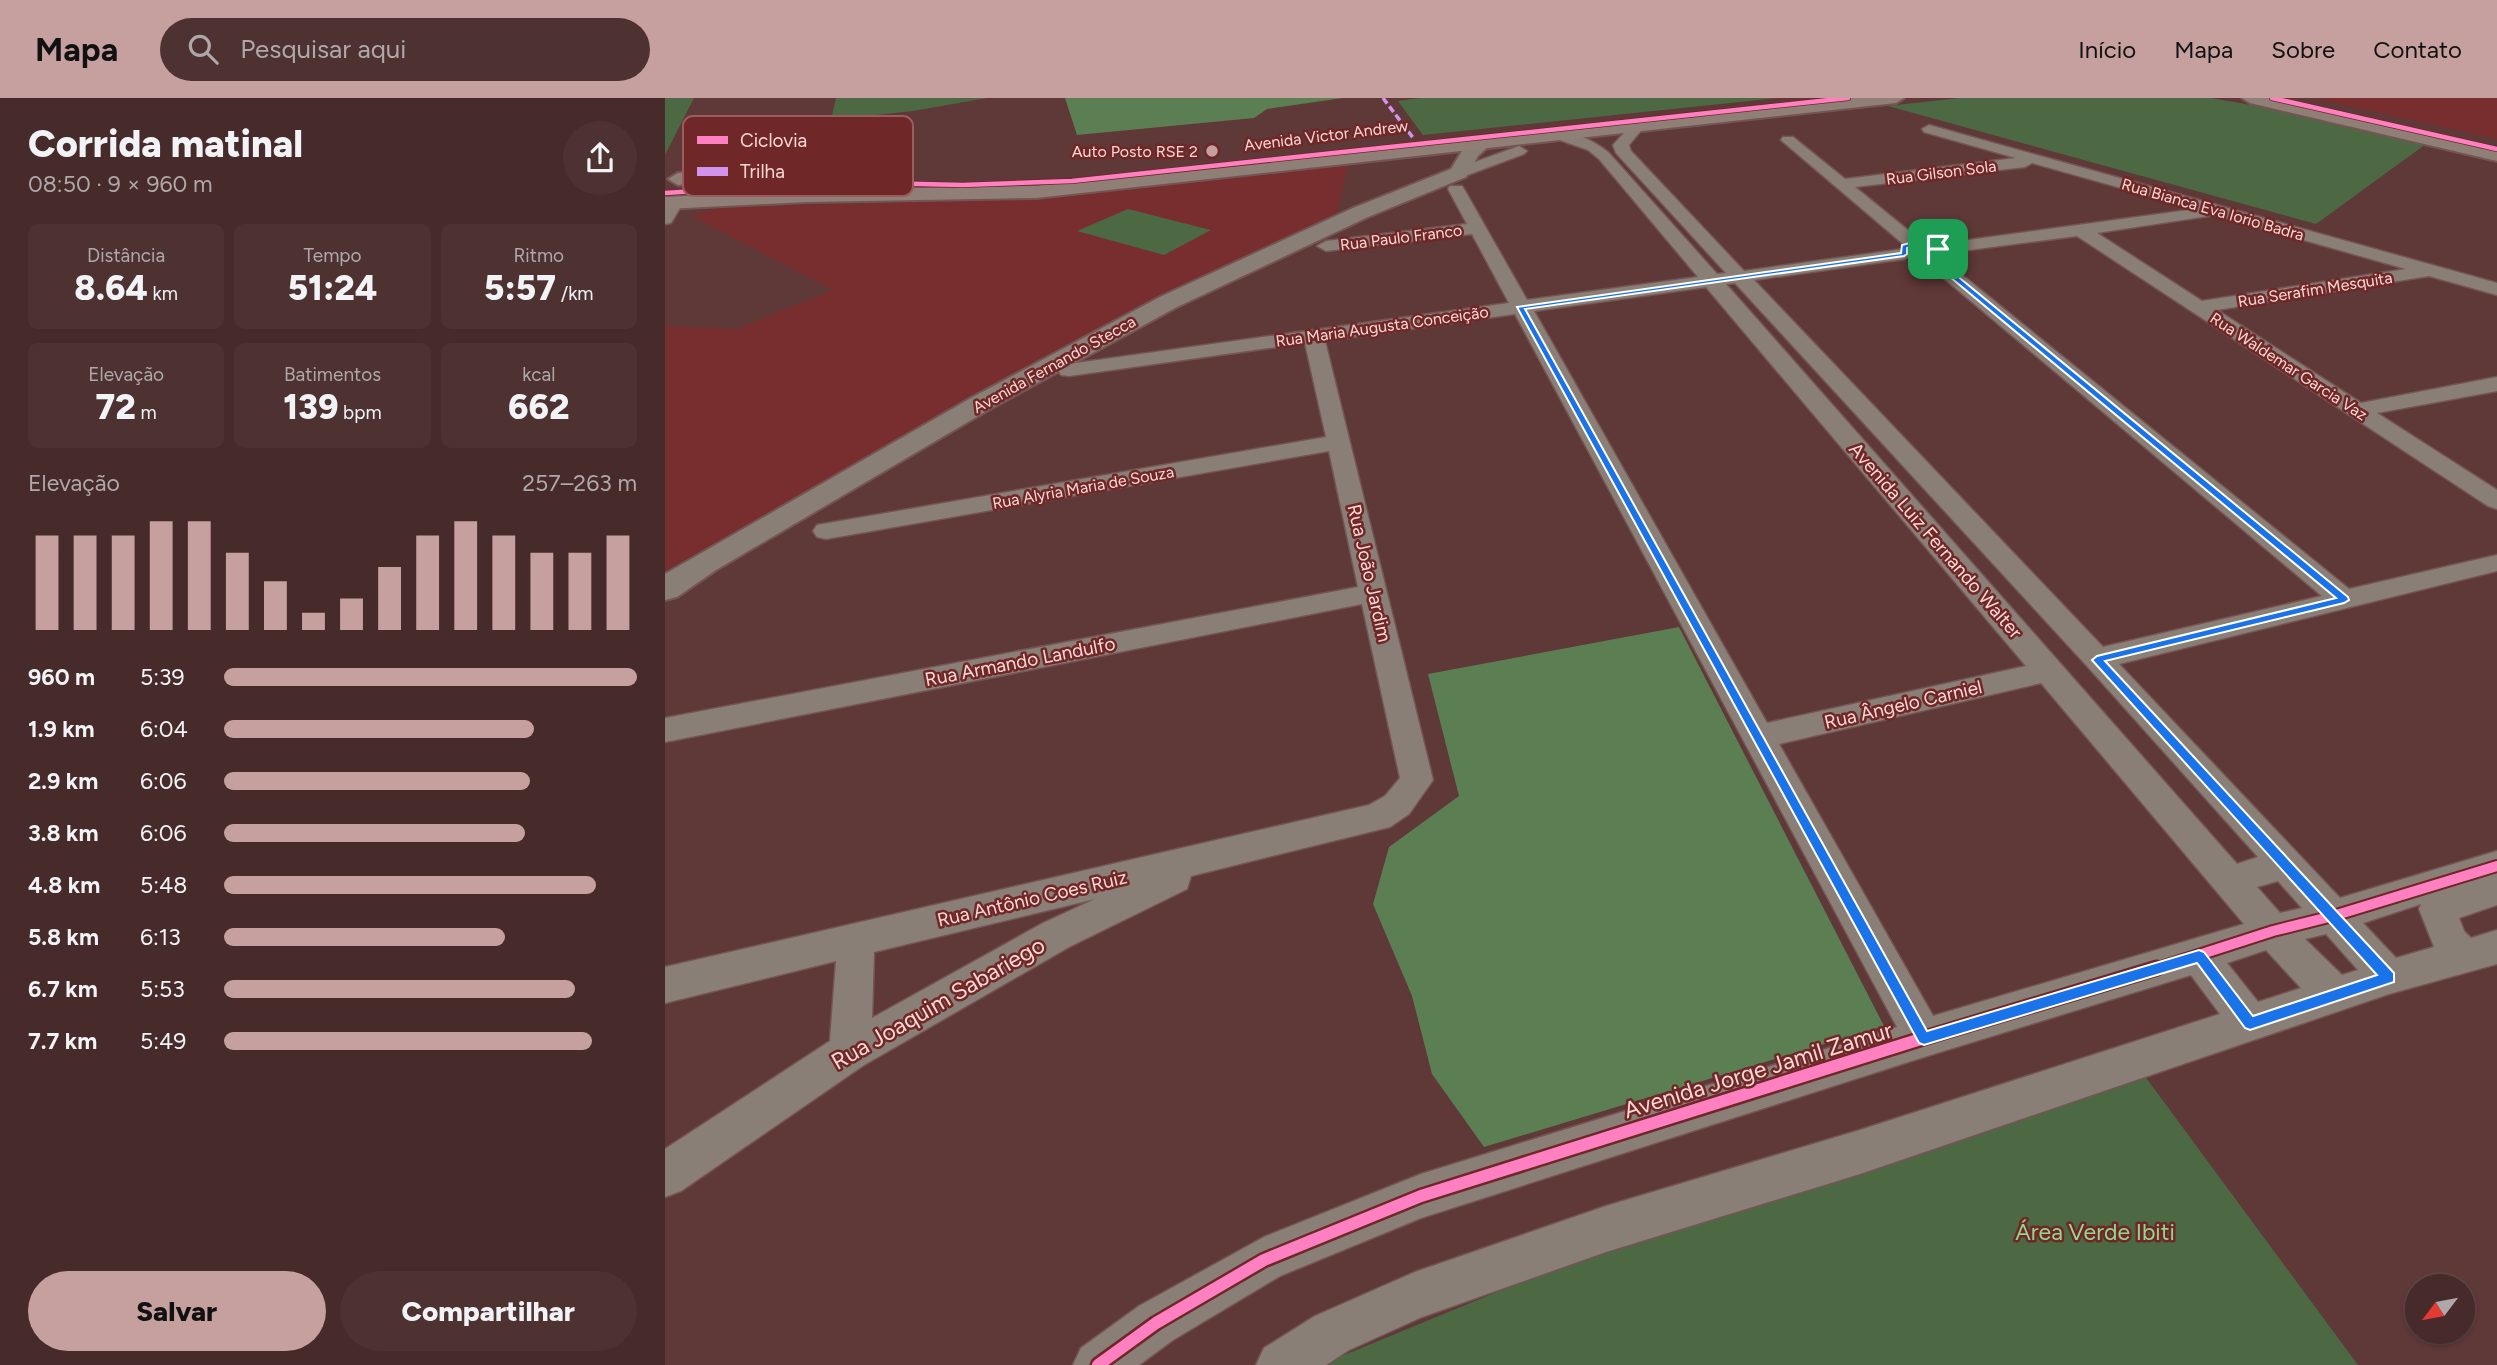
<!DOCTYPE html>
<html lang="pt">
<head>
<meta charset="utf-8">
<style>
	body { margin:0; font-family:Figtree,sans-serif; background:#4e3232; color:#f1f3f6; height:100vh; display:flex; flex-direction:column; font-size:26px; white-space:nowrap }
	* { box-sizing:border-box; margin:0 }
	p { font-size:23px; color:#b0a7a8 }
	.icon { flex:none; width:38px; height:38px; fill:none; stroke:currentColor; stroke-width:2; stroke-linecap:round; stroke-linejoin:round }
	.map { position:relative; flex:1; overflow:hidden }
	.sheet { display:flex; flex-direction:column; background:#472a2a; width:665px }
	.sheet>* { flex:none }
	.needle { width:46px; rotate:238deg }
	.tools { position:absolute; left:1740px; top:1176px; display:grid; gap:14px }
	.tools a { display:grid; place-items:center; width:70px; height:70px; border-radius:50%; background:#472a2a; box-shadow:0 2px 5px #0004,0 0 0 2px #5f4647; font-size:35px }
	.pin { position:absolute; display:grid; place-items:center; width:60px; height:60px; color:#fff; margin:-30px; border-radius:14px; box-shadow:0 4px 10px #0006 }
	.round { display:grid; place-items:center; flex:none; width:74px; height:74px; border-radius:37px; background:#4e3232 }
	.headline { display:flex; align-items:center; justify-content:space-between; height:119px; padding:0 28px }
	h1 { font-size:38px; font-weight:800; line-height:52px }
	.stats { display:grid; grid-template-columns:repeat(3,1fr); gap:10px; height:119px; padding:7px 28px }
	.stats div { display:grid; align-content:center; border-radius:10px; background:#4e3232; text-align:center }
	.stats b { font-size:35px; font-weight:800 }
	.stats small { font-size:19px; font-weight:400 }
	.stats p { font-size:19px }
	.chart { height:196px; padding:14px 28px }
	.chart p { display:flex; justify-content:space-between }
	.chart svg { width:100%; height:126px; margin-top:7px; stroke:#c5a09e; stroke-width:6 }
	.cta { display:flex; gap:14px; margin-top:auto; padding:14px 28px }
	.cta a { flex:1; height:80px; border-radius:42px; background:#c5a09e; color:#111; font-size:28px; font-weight:800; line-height:80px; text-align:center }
	.cta a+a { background:#4e3232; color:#f1f3f6 }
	ul { padding:0 28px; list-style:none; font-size:23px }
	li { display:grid; grid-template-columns:112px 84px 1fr; align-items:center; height:52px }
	li i { height:18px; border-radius:9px; background:#c5a09e }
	header { display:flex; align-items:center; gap:42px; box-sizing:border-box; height:98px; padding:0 35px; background:#c5a09e; color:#111 }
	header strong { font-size:33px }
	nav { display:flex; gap:38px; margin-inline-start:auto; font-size:24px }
	.search { width:490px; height:63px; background:#4e3232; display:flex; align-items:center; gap:18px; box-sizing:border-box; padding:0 24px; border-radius:38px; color:#b0a7a8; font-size:26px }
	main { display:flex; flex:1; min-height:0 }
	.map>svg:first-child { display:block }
	.built { fill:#782d2e }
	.green { fill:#4d6944 }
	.forest { fill:#5b7f52 }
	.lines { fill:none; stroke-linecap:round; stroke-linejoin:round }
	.minor-casing { stroke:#755554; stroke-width:3 }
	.tertiary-casing { stroke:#755554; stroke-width:4 }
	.secondary-casing { stroke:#755554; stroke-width:4 }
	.minor { fill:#8a7f76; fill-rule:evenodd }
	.tertiary { fill:#8a7f76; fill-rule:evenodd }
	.secondary { fill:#8f7f77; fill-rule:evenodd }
	.quiet { stroke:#d193ec; stroke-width:3.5; stroke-dasharray:7 3.5; stroke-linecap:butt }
	.cycleway-far2-casing { stroke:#702728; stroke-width:6 }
	.cycleway-far1-casing { stroke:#702728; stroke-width:14 }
	.cycleway-casing { stroke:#702728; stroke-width:17 }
	.cycleway-far2 { stroke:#ff80c0; stroke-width:4.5 }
	.cycleway-far1 { stroke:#ff80c0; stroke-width:10 }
	.cycleway { stroke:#ff80c0; stroke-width:12 }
	.route { fill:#1a73e8; stroke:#fff; stroke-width:2; fill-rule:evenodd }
	.poi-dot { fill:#c5a09e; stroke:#702728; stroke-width:2.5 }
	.labels { text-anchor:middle; stroke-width:5; stroke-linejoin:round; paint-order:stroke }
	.far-street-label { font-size:16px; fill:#fcd8d5; stroke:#702728 }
	.far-poi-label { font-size:16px; fill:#fcd8d5; stroke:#702728; text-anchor:end }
	.street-label { font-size:19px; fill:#fcd8d5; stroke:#702728 }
	.near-street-label { font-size:23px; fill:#fcd8d5; stroke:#702728 }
	.near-park-label { font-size:23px; fill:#92d78c; stroke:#702728 }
	.key { fill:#702728; stroke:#9a5c5c; stroke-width:2 }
	.key-label { font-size:19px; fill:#fcd8d5 }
</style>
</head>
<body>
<header>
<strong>Mapa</strong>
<div class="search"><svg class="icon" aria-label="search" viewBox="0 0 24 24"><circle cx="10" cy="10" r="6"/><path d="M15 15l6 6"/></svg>Pesquisar aqui</div>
<nav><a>Início</a><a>Mapa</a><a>Sobre</a><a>Contato</a></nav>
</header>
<main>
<section class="sheet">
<div class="headline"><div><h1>Corrida matinal</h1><p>08:50 · 9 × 960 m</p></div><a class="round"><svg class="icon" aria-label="share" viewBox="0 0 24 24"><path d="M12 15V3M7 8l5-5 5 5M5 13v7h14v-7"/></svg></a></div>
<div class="stats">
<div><p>Distância</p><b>8.64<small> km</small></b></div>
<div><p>Tempo</p><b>51:24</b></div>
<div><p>Ritmo</p><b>5:57<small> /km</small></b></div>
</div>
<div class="stats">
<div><p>Elevação</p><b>72<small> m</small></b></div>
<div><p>Batimentos</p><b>139<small> bpm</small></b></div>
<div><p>kcal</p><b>662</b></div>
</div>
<div class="chart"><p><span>Elevação</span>257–263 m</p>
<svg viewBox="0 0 160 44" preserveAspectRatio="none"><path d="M5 44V11M15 44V11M25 44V11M35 44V6M45 44V6M55 44V17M65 44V27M75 44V38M85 44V33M95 44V22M105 44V11M115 44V6M125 44V11M135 44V17M145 44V17M155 44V11"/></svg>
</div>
<ul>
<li><b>960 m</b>5:39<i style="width:100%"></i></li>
<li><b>1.9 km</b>6:04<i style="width:75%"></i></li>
<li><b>2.9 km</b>6:06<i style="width:74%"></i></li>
<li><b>3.8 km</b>6:06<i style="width:73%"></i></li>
<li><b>4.8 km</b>5:48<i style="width:90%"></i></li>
<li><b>5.8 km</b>6:13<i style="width:68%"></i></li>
<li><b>6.7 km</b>5:53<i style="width:85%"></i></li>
<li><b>7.7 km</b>5:49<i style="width:89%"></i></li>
</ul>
<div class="cta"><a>Salvar</a><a>Compartilhar</a></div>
</section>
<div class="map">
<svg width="1832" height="1267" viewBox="0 0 1832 1267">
	<rect width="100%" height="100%" fill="#5f3838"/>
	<g class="built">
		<polygon points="1648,0 1832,0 1832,41"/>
		<polygon points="683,67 671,118 314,296 0,473 0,228 72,231 168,192 26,118 58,109 362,101"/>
	</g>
	<g class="green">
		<polygon points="0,0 29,0 0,57"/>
		<polygon points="171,0 322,0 248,13 166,22"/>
		<polygon points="754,0 1113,0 758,37 733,3"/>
		<polygon points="1294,0 1546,0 1597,9 1761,46 1651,126 1223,8"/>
		<polygon points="463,111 546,132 499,157 412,133"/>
		<polygon points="1479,977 1693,1267 655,1267 866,1180"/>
	</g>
	<g class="forest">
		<polygon points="400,0 678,0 602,11 589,20 412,37"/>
		<polygon points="1014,529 1219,928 819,1049 767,976 747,898 708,806 724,749 794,698 763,576"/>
	</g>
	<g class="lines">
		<defs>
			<g id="minor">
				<path d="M972 25 979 29 964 47 966 53 1079 173 1239 151 1245 152 1248 156 1239 161 1089 182 1438 549 1657 498 1263 167 1260 163 1263 159H1275L1684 491 1832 457V473L1454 566 1675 800 1832 753V807L1794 820 1799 833 1806 840 1832 832V866L1724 896 1195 1076 941 1154 757 1219 684 1252 661 1267H591L599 1250 650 1218 750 1174 941 1108 1195 1032 1555 916 1526 877 1259 959 756 1120 615 1178 508 1242 474 1267H408L416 1250 474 1208 599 1139 756 1076 1232 929 850 216 660 243 768 682 744 716 725 729 526 778 522 791 404 849 199 967 16 1093 0 1099V1051L165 943 171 863 0 905V869L704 707 720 698 735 680 697 506 0 644V620L693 489 664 353 161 441 152 439 148 433 152 427 661 339 640 245 404 278 396 277 393 272 396 267 404 266 844 205 807 136 661 153 652 148 661 143 802 126 783 91 785 88H797L799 91 862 202 1033 179 934 61 923 52 889 40 887 37 889 34C906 31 931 44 944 55L1052 176 1061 175 951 55 948 47 967 26ZM1070 185 1422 568 1593 759 1572 766 1061 186ZM1041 189 1361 568 1102 625 869 213ZM1376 585 1579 826 1268 918 1114 646ZM1613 783 1637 810 1615 815 1592 789ZM430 801 378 825 207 920 209 854ZM1756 806 1754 811 1769 849 1731 860 1698 825ZM1661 836 1693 872 1677 877 1640 841ZM1601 852 1636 890 1593 904 1562 865Z"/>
				<path d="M1264 27 1832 185V197L1764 178 1552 212 1696 305 1832 279V293L1712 315 1832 392V411L1823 408 1412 138 1274 156 1265 151 1274 146 1531 111 1367 65 1360 69 1190 89 1255 142 1258 146 1249 151 1243 150 1116 42 1118 39H1128L1180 81 1351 60 1259 34 1257 31ZM1550 117 1741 171 1537 203 1432 135Z"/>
				<polygon points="854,48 862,53 859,56 800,78 794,80 786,75 788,72"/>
				<polygon points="10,100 18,105 6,125 0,126 0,108 4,101"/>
			</g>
			<polygon id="tertiary" points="817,40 826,46 813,58 801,79 703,119 512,209 325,311 51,472 12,499 0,502 0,476 306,300 495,199 688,110 786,71 798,51"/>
			<g id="secondary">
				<polygon points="1184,0 1239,0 1231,5 371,100 142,104 0,111 0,99 142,92 371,88"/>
				<polygon points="1577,0 1607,0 1832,51 1832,63 1585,5"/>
				<polygon points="135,64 204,66 214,72 204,78 135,76 13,87 3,81 13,75"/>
			</g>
		</defs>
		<use href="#minor" class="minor-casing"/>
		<use href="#tertiary" class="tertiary-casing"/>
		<use href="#secondary" class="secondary-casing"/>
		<use href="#minor" class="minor"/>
		<use href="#tertiary" class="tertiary"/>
		<use href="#secondary" class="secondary"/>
		<polyline class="quiet" points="718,0 749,41"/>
		<defs>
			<g id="cycleway-far2">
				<polyline points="1607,0 1832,51"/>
				<polyline points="0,95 170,84 298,87 407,83 1183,0"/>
			</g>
			<polyline id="cycleway-far1" points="1487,872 1608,833 1668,818 1832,768"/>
			<polyline id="cycleway" points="433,1267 491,1225 599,1162 756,1098 1259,940 1492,870"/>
		</defs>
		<use href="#cycleway-far2" class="cycleway-far2-casing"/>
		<use href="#cycleway-far1" class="cycleway-far1-casing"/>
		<use href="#cycleway" class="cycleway-casing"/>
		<use href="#cycleway-far2" class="cycleway-far2"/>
		<use href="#cycleway-far1" class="cycleway-far1"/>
		<use href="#cycleway" class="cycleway"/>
	</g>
	<path class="route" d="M1249 144 1276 149 1280 159 1274 163 1683 499 1684 502 1679 505 1440 563 1729 875V884L1585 932 1580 930 1532 865 1259 947 1254 945 852 209 1236 155 1237 147ZM1249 148 1271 152 1274 158 1267 164 1671 500 1432 558 1427 562 1712 877 1588 918 1539 854 1534 852 1262 933 860 211 1239 158 1242 156V150Z"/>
	<circle class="poi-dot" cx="547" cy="53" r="7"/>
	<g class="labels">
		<g class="far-street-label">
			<text transform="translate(661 37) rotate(-7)" y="6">Avenida Victor Andrew</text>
			<text transform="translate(1276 74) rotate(-7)" y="6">Rua Gilson Sola</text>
			<text transform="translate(1548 111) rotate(16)" y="6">Rua Bianca Eva Iorio Badra</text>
			<text transform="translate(736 139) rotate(-7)" y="6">Rua Paulo Franco</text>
			<text transform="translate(1650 191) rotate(-9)" y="6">Rua Serafim Mesquita</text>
			<text transform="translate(717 228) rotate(-8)" y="6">Rua Maria Augusta Conceição</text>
			<text transform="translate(389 266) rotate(-29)" y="6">Avenida Fernando Stecca</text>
			<text transform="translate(1624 268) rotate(33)" y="6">Rua Waldemar Garcia Vaz</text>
			<text transform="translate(418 389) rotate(-10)" y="6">Rua Alyria Maria de Souza</text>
		</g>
		<g class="far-poi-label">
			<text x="533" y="59">Auto Posto RSE 2</text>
		</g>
		<g class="street-label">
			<text transform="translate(1271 442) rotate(49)" y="7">Avenida Luiz Fernando Walter</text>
			<text transform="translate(705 475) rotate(77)" y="7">Rua João Jardim</text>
			<text transform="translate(355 563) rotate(-11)" y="7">Rua Armando Landulfo</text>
			<text transform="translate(1238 606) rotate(-13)" y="7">Rua Ângelo Carniel</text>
			<text transform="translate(367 800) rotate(-13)" y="7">Rua Antônio Coes Ruiz</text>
		</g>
		<g class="near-street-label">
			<text transform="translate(273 905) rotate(-30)" y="8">Rua Joaquim Sabariego</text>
			<text transform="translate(1093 972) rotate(-17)" y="8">Avenida Jorge Jamil Zamur</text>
		</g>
		<g class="near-park-label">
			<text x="1430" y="1142">Área Verde Ibiti</text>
		</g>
	</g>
	<rect x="18" y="18" width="230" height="80" rx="10" class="key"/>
	<rect x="32" y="38" width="31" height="8" fill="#ff80c0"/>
	<rect x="32" y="69" width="31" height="9" fill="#d193ec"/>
	<g class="key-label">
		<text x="75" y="49">Ciclovia</text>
		<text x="75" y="80">Trilha</text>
	</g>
</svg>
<div class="tools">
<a><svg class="needle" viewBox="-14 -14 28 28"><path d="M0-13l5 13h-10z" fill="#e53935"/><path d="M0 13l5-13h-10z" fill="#b0a7a8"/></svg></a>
</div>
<div class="pin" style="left:1273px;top:151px;background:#1e9e55"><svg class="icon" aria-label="arrive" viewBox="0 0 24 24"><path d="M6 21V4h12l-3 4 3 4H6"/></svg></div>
</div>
</main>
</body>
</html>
